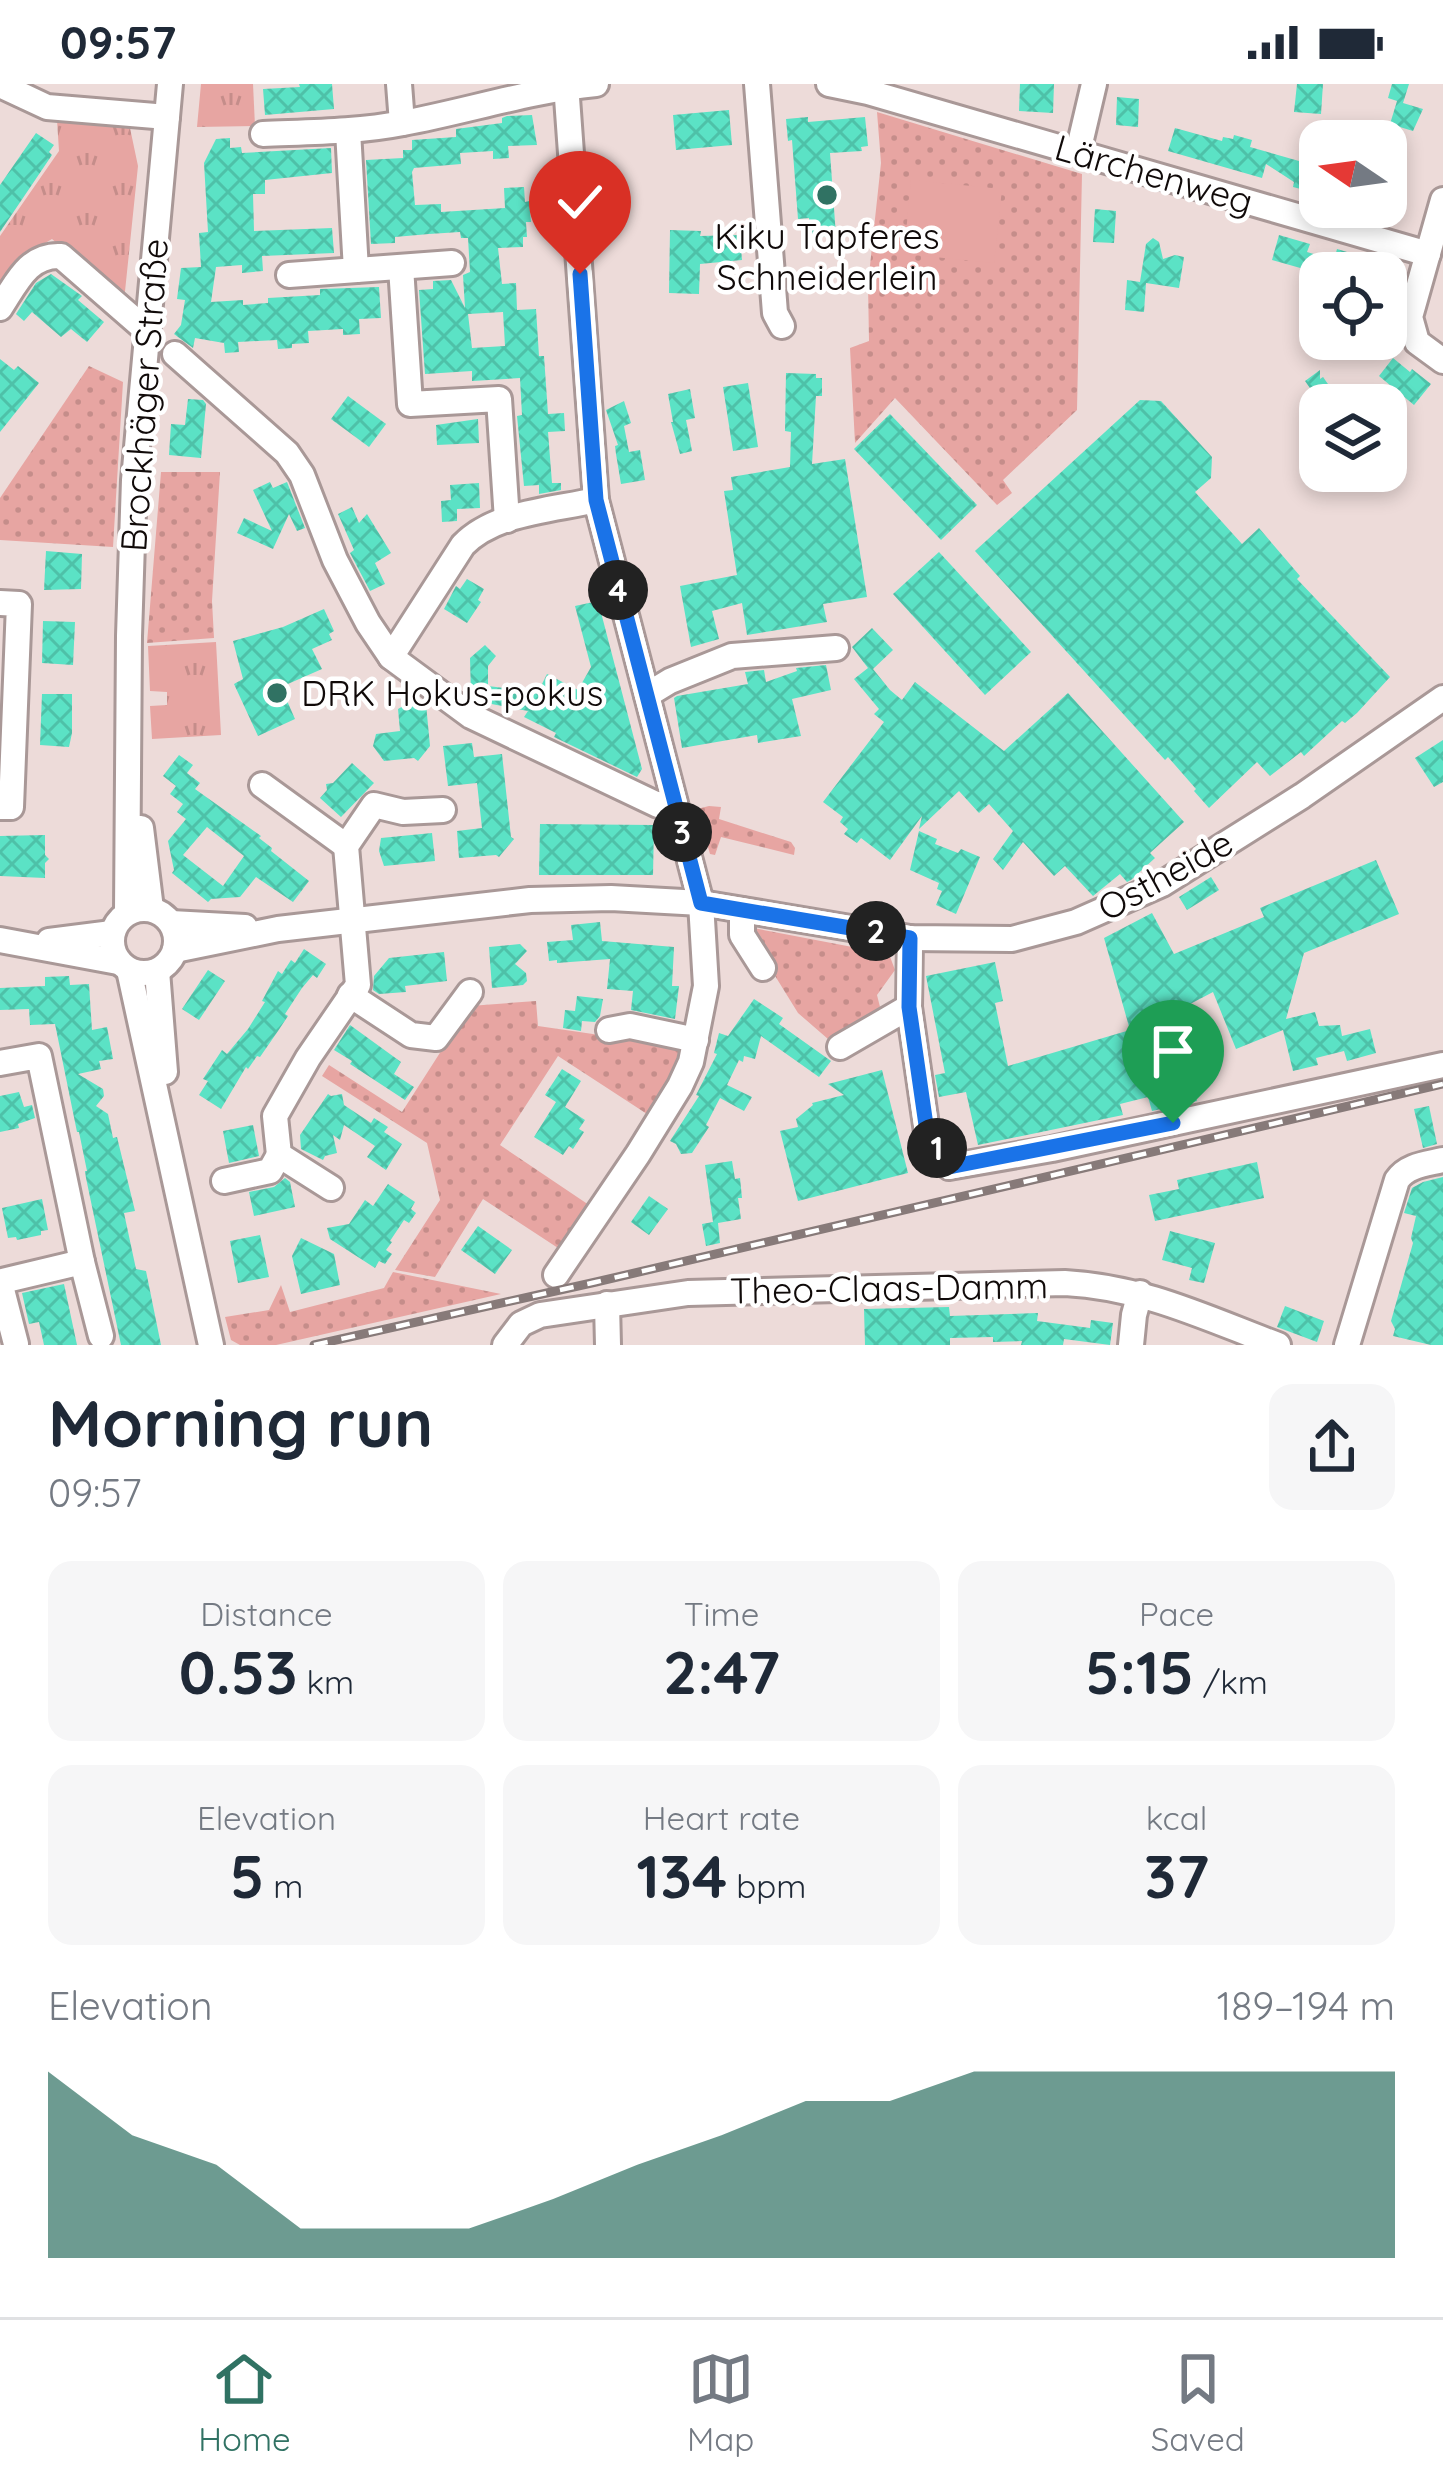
<!DOCTYPE html>
<html lang="en">
<head>
<meta charset="utf-8">
<style>
	body { margin:0; font-family:Quicksand,sans-serif; background:#f6f6f7; color:#1f2937; height:100vh; display:flex; flex-direction:column; font-size:45px; white-space:nowrap }
	* { box-sizing:border-box; margin:0 }
	p { font-size:39px; color:#747a83 }
	.icon { flex:none; width:66px; height:66px; fill:none; stroke:currentColor; stroke-width:2; stroke-linecap:round; stroke-linejoin:round }
	.map { position:relative; height:1261px; overflow:hidden }
	.panel { display:flex; flex-direction:column; background:#fff; flex:1 }
	.panel>* { flex:none }
	.needle { width:78px; rotate:283deg }
	.buttons { position:absolute; left:1299px; top:36px; display:grid; gap:24px }
	.buttons a { display:grid; place-items:center; width:108px; height:108px; border-radius:24px; background:#fff; box-shadow:0 6px 18px #0003; font-size:60px }
	.pin { position:absolute; display:grid; place-items:center; width:102px; height:102px; color:#fff; margin:-123px -51px; border-radius:50% 50% 50% 0; rotate:-45deg; box-shadow:0 0 12px #0007 }
	.pin .icon { rotate:45deg }
	.km { position:absolute; width:60px; height:60px; margin:-30px; border-radius:50%; background:#222; color:#fff; font-size:33px; line-height:60px; text-align:center }
	.round { display:grid; place-items:center; flex:none; width:126px; height:126px; border-radius:24px; background:#f6f6f7 }
	.head { display:flex; align-items:center; justify-content:space-between; height:204px; padding:0 48px }
	h1 { font-size:66px; font-weight:700; line-height:90px }
	.stats { display:grid; grid-template-columns:repeat(3,1fr); gap:18px; height:204px; padding:12px 48px }
	.stats div { display:grid; align-content:center; border-radius:24px; background:#f6f6f7; text-align:center }
	.stats b { font-size:60px; font-weight:700 }
	.stats small { font-size:33px; font-weight:400 }
	.stats p { font-size:33px }
	.chart { height:336px; padding:24px 48px }
	.chart p { display:flex; justify-content:space-between }
	.chart svg { width:100%; height:216px; margin-top:12px; fill:#307263; opacity:.7 }
	.status { display:flex; justify-content:space-between; align-items:center; height:84px; padding:0 60px; background:#fff; direction:ltr }
	.status svg { height:33px; fill:currentColor }
	.dock { display:flex; justify-content:space-around; align-items:center; height:168px; border-top:3px solid #e0e1e3; background:#fff; font-size:33px; color:#747a83 }
	.dock a { display:grid; justify-items:center; gap:6px }
	.dock .current { color:#307263 }
	.map>svg:first-child { display:block }
	.grass { fill:url(#grass-dots) }
	.park { fill:url(#park-tufts) }
	.pitch { fill:#e7a5a2 }
	.building { fill:url(#building-cross-hatch); fill-rule:evenodd }
	.lines { fill:none; stroke-linecap:round; stroke-linejoin:round }
	.minor-casing { stroke:#a99897; stroke-width:30 }
	.minor { stroke:#fff; stroke-width:24 }
	.rail-casing { stroke:#877a79; stroke-width:9 }
	.rail { stroke:#fff; stroke-width:4.5; stroke-dasharray:14; stroke-linecap:butt }
	.route-casing { stroke:#fff; stroke-width:24 }
	.route { stroke:#1a73e8; stroke-width:15 }
	.poi-dot { fill:#307263; stroke:#fff; stroke-width:4.5 }
	.labels { text-anchor:middle; stroke-width:9; stroke-linejoin:round; paint-order:stroke }
	.street-label { font-size:36px; fill:#100a09; stroke:#fff }
	.poi-label { font-size:36px; fill:#100a09; stroke:#fff }
</style>
</head>
<body>
<div class="status"><b>09:57</b><svg viewBox="0 0 49 12"><path d="M0 12V9h3v3zM5 12V6h3v6zM10 12V3h3v9zM15 12V0h3v12zM26 1h20v11H26zM47 4h2v5h-2z"/></svg></div>
<div class="map">
<svg width="1443" height="1261" viewBox="0 0 1443 1261">
	<defs>
		<pattern id="grass-dots" width="8" height="8" patternUnits="userSpaceOnUse" patternTransform="scale(3)"><rect width="8" height="8" fill="#e7a5a2"/><path d="M2 2h.1M6 6h.1" fill="none" stroke="#c58d8a" stroke-width="1.8" stroke-linecap="round"/></pattern>
		<pattern id="park-tufts" width="24" height="20" patternUnits="userSpaceOnUse" patternTransform="scale(3)"><rect width="24" height="20" fill="#e7a5a2"/><path d="M3 7l-1-3M5 7V3M7 7l1-3M15 17l-1-3M17 17v-4M19 17l1-3" fill="none" stroke="#c58d8a"/></pattern>
		<pattern id="building-cross-hatch" width="8" height="8" patternUnits="userSpaceOnUse" patternTransform="scale(3)"><rect width="8" height="8" fill="#5be2c5"/><path d="M0 0l8 8M0 8l8-8" fill="none" stroke="#4ec1a8"/></pattern>
	</defs>
	<rect width="100%" height="100%" fill="#eddbd9"/>
	<g class="grass">
		<polygon points="877,28 1082,90 1077,326 1003,396 1012,409 997,421 895,314 855,359 850,264 869,257 868,200 881,79"/>
		<polygon points="89,282 123,298 113,463 0,456 0,414"/>
		<polygon points="161,388 220,388 212,517 214,554 147,559"/>
		<polygon points="709,722 721,723 719,735 791,758 795,764 794,771 721,753 715,771 710,770 697,725"/>
		<polygon points="753,844 889,870 895,886 877,911 882,931 828,955 798,929 748,848"/>
		<polygon points="536,917 538,942 682,963 668,999 652,1028 647,1030 558,972 500,1061 589,1121 558,1164 483,1115 435,1193 395,1186 440,1116 427,1059 322,992 329,981 402,1028 470,922"/>
		<polygon points="393,1188 501,1210 276,1261 240,1261 231,1256 225,1233 269,1226 281,1201 290,1228 384,1204"/>
	</g>
	<g class="park">
		<polygon points="201,0 253,0 255,42 197,43"/>
		<polygon points="57,36 113,40 130,44 138,82 124,217 52,155 25,171 0,211 0,152 59,67"/>
		<polygon points="216,558 221,651 152,655 150,622 167,621 167,608 150,607 148,562"/>
	</g>
	<polygon class="pitch" points="911,96 1002,105 994,179 904,170"/>
	<g class="building">
		<polygon points="299,0 332,0 334,25 265,31 263,5 300,3"/>
		<polygon points="1020,0 1054,0 1053,29 1019,27"/>
		<polygon points="1297,0 1323,0 1321,30 1294,28"/>
		<polygon points="1392,0 1409,0 1403,19 1423,25 1413,47 1390,40 1397,17 1388,14"/>
		<polygon points="1117,13 1139,15 1138,43 1116,41"/>
		<polygon points="729,26 732,61 676,66 673,31"/>
		<path d="M532 31 537 61 508 62 509 74 493 75V67L460 69 461 80 414 84 412 88 415 121 441 120V128L505 124 504 104 524 103 525 118 529 117 531 138H526L527 153H523V163L498 164 502 200 516 199 517 226 536 225 539 272H544L548 330 564 329 565 347 548 348 552 399H561V406L539 410V401L524 402 517 332 522 331 520 294 472 297V287L425 290 419 206 433 205V197L451 196 465 224 463 191 470 188 468 154H461L460 148 429 150 395 153V159L371 160 366 76 403 74V66H412V56L456 53V45L502 39V34L507 32ZM503 228 505 262 472 264 468 230Z"/>
		<polygon points="808,33 808,38 865,33 868,62 861,63 862,67 830,69 836,152 810,153 809,134 798,135 792,56 788,57 786,35"/>
		<polygon points="1175,44 1222,57 1223,53 1233,55 1234,51 1252,56 1250,63 1320,83 1316,109 1293,103 1294,98 1266,80 1262,94 1168,67"/>
		<polygon points="36,49 54,61 49,68 52,71 0,148 0,101"/>
		<polygon points="230,54 230,64 241,63 242,69 331,64 332,89 265,96 265,110 253,110 254,147 332,144 334,169 262,172 263,187 242,189 242,181 216,183 211,218 243,216 243,221 268,219 268,214 320,211 320,205 379,203 381,234 359,235 360,250 343,251 343,245 308,247 309,259 292,260 292,264 278,265 277,256 258,257 238,258 239,268 225,269 224,259 195,254 193,264 174,250 181,241 185,216 177,215 181,184 201,183 199,149 208,148 204,79 216,55"/>
		<polygon points="1095,125 1116,127 1114,159 1093,158"/>
		<polygon points="670,146 701,147 700,152 740,151 742,176 700,180 699,210 669,209"/>
		<polygon points="1279,151 1310,160 1307,168 1334,176 1337,165 1364,173 1361,183 1368,185 1367,189 1318,189 1272,176"/>
		<polygon points="1153,154 1159,158 1163,175 1175,171 1184,173 1179,204 1146,199 1144,228 1125,226 1127,196 1140,198 1146,160"/>
		<polygon points="51,190 82,212 78,216 104,238 87,258 71,245 61,253 32,228 24,237 16,230 36,199"/>
		<polygon points="1393,274 1410,288 1412,285 1431,300 1414,321 1379,292"/>
		<polygon points="0,275 14,286 18,282 39,299 0,348"/>
		<polygon points="1320,286 1320,295 1323,293 1335,310 1321,320 1305,297"/>
		<polygon points="786,289 816,290 816,294 822,294 822,312 816,312 812,380 845,375 867,513 823,520 827,538 747,551 742,519 712,527 719,555 691,563 680,502 737,491 724,407 733,406 731,393 790,383 791,348 785,347"/>
		<polygon points="748,299 758,363 733,367 723,303"/>
		<polygon points="690,305 695,334 686,336 692,367 680,370 671,338 673,338 668,310"/>
		<polygon points="348,312 386,340 369,363 331,335"/>
		<polygon points="188,315 203,316 206,320 201,374 169,371 171,340 185,341"/>
		<polygon points="1140,316 1161,317 1212,373 1211,394 1195,408 1242,460 1259,444 1300,492 1297,495 1390,593 1357,629 1345,639 1342,637 1304,672 1301,668 1270,692 1257,678 1209,724 1194,707 1196,705 1168,673 1165,676 975,467"/>
		<polygon points="624,317 631,339 624,342 629,368 640,366 645,396 621,400 616,370 615,362 618,361 606,326"/>
		<polygon points="890,330 977,421 941,456 854,365"/>
		<polygon points="478,335 479,359 437,361 436,341"/>
		<polygon points="270,398 273,404 287,398 305,444 297,447 289,430 273,465 237,449 244,434 272,447 253,406"/>
		<polygon points="479,399 480,424 457,425 457,437 442,438 441,417 451,416 450,401"/>
		<polygon points="352,423 359,439 367,430 391,469 375,479 385,500 370,507 350,469 354,466 338,430"/>
		<polygon points="46,467 82,470 81,505 44,506"/>
		<polygon points="939,468 1031,568 985,611 893,510"/>
		<polygon points="467,495 484,505 478,516 481,518 467,539 444,525 456,502 460,505"/>
		<polygon points="598,517 642,685 637,693 554,653 556,649 524,633 528,627 481,618 471,612 470,574 485,561 496,572 488,582 488,602 538,608 547,590 578,606 591,583 575,522"/>
		<polygon points="324,525 334,547 329,550 332,556 312,565 322,585 281,603 295,635 258,652 234,600 243,595 233,557 283,543"/>
		<polygon points="43,537 75,538 73,581 42,579"/>
		<polygon points="872,544 893,566 873,585 890,606 902,616 915,598 1004,667 1068,609 1184,738 1150,769 1155,774 1131,796 1127,798 1120,790 1093,812 1065,782 1054,792 1023,758 1003,786 993,775 1013,747 989,720 979,729 959,707 919,745 922,732 890,776 861,754 857,759 844,750 848,745 840,738 843,733 823,718 884,638 874,630 879,625 854,595 868,584 852,563"/>
		<polygon points="826,581 831,606 792,615 801,652 758,659 757,651 682,664 674,614 677,612 748,600 745,588 764,586 766,598 797,587 796,584"/>
		<polygon points="42,610 72,610 72,649 69,663 40,661"/>
		<polygon points="410,618 426,620 430,662 418,677 414,674 384,677 373,662 376,650 400,647 398,625"/>
		<polygon points="1443,656 1443,698 1434,703 1415,674"/>
		<polygon points="472,659 474,673 502,670 511,753 514,755 499,773 496,771 459,774 457,747 482,744 477,699 448,702 443,662"/>
		<path d="M179 671 193 681 187 689 200 699 195 705 261 752 259 754 272 764 271 767 309 797 293 818 256 793 240 813 211 815 208 818 172 789 174 786 168 757 186 735 177 728 183 720 170 710 176 702 163 692ZM207 743 244 772 223 802 183 771Z"/>
		<polygon points="352,679 374,699 341,733 320,714 327,706 326,700 333,699"/>
		<polygon points="540,740 654,741 653,791 539,791"/>
		<polygon points="919,747 937,755 935,760 958,769 961,765 980,773 956,830 936,821 942,807 937,805 939,799 910,786"/>
		<polygon points="432,749 435,777 384,782 379,767 381,754"/>
		<polygon points="45,751 45,771 49,775 45,779 45,794 0,792 0,752"/>
		<polygon points="1376,776 1399,830 1304,869 1286,935 1315,928 1319,942 1340,941 1342,952 1370,945 1376,969 1347,977 1344,967 1316,974 1318,981 1293,987 1283,946 1236,965 1213,908 1173,929 1197,1017 1152,1027 1148,1013 1120,1020 1123,1031 978,1061 966,1008 939,1013 935,991 945,989 926,892 995,878 1003,917 995,919 1008,982 1130,946 1104,854 1152,829 1174,870 1264,833 1260,824"/>
		<polygon points="1211,793 1219,806 1187,826 1179,813"/>
		<polygon points="600,838 602,857 674,863 672,902 679,902 675,935 631,926 633,907 607,905 610,875 557,879 557,876 549,877 547,858 573,856 571,841"/>
		<polygon points="520,860 527,867 515,880 526,889 527,897 523,901 492,904 489,863"/>
		<polygon points="304,865 326,880 317,894 313,891 302,904 285,930 288,932 278,947 260,973 257,972 248,985 246,983 221,1025 199,1011 208,997 203,995 222,966 227,970 248,945 265,918 262,917 278,887 282,890 291,876 295,879"/>
		<polygon points="444,868 447,897 405,902 406,908 379,910 373,906 374,892 389,874"/>
		<polygon points="208,886 225,897 199,936 182,925"/>
		<polygon points="69,892 70,901 89,900 92,946 107,943 113,975 99,977 101,985 78,990 103,1005 104,1012 96,1022 108,1030 113,1054 117,1053 135,1127 124,1129 136,1185 146,1187 161,1261 121,1261 86,1094 85,1087 87,1087 79,1048 77,1048 55,940 30,941 29,925 0,926 0,904 45,902 45,893"/>
		<polygon points="577,912 603,915 600,932 595,938 582,937 581,947 563,944 565,926 575,927"/>
		<polygon points="754,915 783,934 779,940 831,977 819,993 761,952 755,975 744,972 743,978 739,976 727,1001 752,1013 744,1027 720,1014 706,1041 709,1043 692,1069 681,1070 676,1060 670,1057 699,1012 696,1011 717,970 714,969 719,949 728,952"/>
		<polygon points="350,941 401,978 394,990 414,1003 405,1016 350,980 352,977 334,966"/>
		<polygon points="562,985 581,997 565,1023 585,1036 579,1045 584,1048 573,1065 569,1062 563,1071 534,1053 556,1018 545,1011"/>
		<polygon points="882,986 908,1089 798,1117 780,1047 798,1043 796,1035 813,1021 812,1019 844,1011 828,1000"/>
		<polygon points="19,1008 24,1023 32,1021 35,1034 18,1040 19,1044 0,1048 0,1012"/>
		<polygon points="328,1010 331,1012 342,1010 344,1021 371,1039 374,1034 388,1043 384,1048 402,1060 386,1086 367,1073 375,1062 344,1041 340,1056 333,1051 337,1069 325,1072 323,1076 301,1065 300,1051"/>
		<polygon points="1429,1022 1437,1060 1423,1064 1414,1025"/>
		<polygon points="253,1041 259,1072 229,1079 223,1047"/>
		<polygon points="732,1077 735,1095 740,1094 742,1114 738,1114 741,1135 718,1139 720,1159 706,1162 702,1140 713,1138 705,1081"/>
		<polygon points="1257,1078 1264,1114 1155,1137 1149,1111 1179,1105 1177,1096"/>
		<polygon points="1443,1093 1443,1261 1431,1261 1393,1252 1395,1245 1391,1237 1413,1159 1411,1154 1416,1132 1404,1129 1412,1104 1423,1098"/>
		<polygon points="285,1094 290,1098 295,1123 254,1132 249,1108 274,1103"/>
		<polygon points="388,1100 415,1118 411,1125 416,1129 409,1139 404,1136 390,1157 392,1158 386,1166 392,1170 385,1180 379,1177 375,1184 330,1155 327,1144 349,1140 365,1116 373,1122"/>
		<polygon points="649,1112 668,1125 649,1151 631,1138"/>
		<polygon points="42,1115 48,1146 41,1147 41,1151 17,1156 16,1153 8,1154 2,1124"/>
		<polygon points="478,1142 512,1166 495,1190 461,1166"/>
		<polygon points="1170,1147 1215,1159 1204,1199 1189,1196 1192,1184 1162,1176"/>
		<polygon points="260,1151 269,1193 238,1199 230,1157"/>
		<polygon points="301,1154 334,1170 340,1201 301,1210 292,1172"/>
		<polygon points="64,1200 77,1261 44,1261 39,1238 29,1240 22,1209"/>
		<polygon points="1285,1222 1324,1237 1317,1258 1277,1243"/>
		<polygon points="949,1223 950,1232 1038,1229 1037,1237 1090,1244 1091,1236 1113,1239 1110,1261 1064,1255 1063,1261 1021,1261 1022,1257 993,1258 993,1253 950,1254 950,1261 865,1261 864,1225"/>
	</g>
	<g class="lines">
		<defs>
			<g id="minor">
				<polyline points="399,0 402,39"/>
				<polyline points="757,0 775,229 782,242"/>
				<polyline points="829,0 868,8 1428,170"/>
				<polyline points="0,1 47,23 167,33"/>
				<polyline points="348,47 356,186"/>
				<path d="M263 50C310 48 357 48 403 39 468 27 531 6 596 0"/>
				<polyline points="1078,68 1094,0"/>
				<polyline points="1443,116 1410,233 1417,258 1443,277"/>
				<polyline points="401,183 410,320 499,315 507,436"/>
				<polyline points="289,191 452,179"/>
				<path d="M0 224C16 200 28 170 61 172L146 246"/>
				<polyline points="175,270 287,369 302,391 335,476 368,539 391,573 471,632 658,721 674,717"/>
				<polyline points="0,519 19,520 11,723 0,723"/>
				<path d="M391 573 463 461C495 428 553 426 596 416"/>
				<polyline points="647,611 670,597 732,572 836,564"/>
				<polyline points="262,701 346,762"/>
				<polyline points="141,744 151,825"/>
				<circle cx="144" cy="857" r="32"/>
				<polyline points="742,826 742,851 763,884"/>
				<polyline points="127,828 129,552 134,396 170,0"/>
				<polyline points="171,839 245,843"/>
				<polyline points="910,854 909,923 927,1048 949,1083 1052,1065 1443,981"/>
				<polyline points="0,856 118,878"/>
				<polyline points="49,857 112,849"/>
				<polyline points="175,866 278,845 530,816 611,814 701,819 910,854 1012,855 1076,838 1162,800 1302,712 1443,614"/>
				<polyline points="129,886 211,1261"/>
				<polyline points="157,887 165,988"/>
				<polyline points="350,911 411,951 436,954 470,908"/>
				<polyline points="609,946 630,942 696,956"/>
				<polyline points="840,963 909,923"/>
				<polyline points="0,979 39,972 82,1178 101,1252"/>
				<polyline points="224,1097 270,1087 279,1071"/>
				<polyline points="331,1104 279,1071 275,1032 308,974 358,901 346,762 374,721 403,728 443,726"/>
				<polyline points="556,1191 638,1070 680,1002 691,978 706,902 701,819 596,416 566,0"/>
				<polyline points="2,1197 82,1178"/>
				<polyline points="0,1198 16,1260"/>
				<polyline points="607,1220 608,1261"/>
				<path d="M505 1261 521 1240 540 1231 688 1209 1065 1199C1143 1203 1206 1234 1278 1261"/>
				<polyline points="1131,1261 1134,1231 1140,1209"/>
				<path d="M1347 1261 1397 1096C1407 1081 1427 1080 1443 1076"/>
			</g>
		</defs>
		<use href="#minor" class="minor-casing"/>
		<use href="#minor" class="minor"/>
		<defs>
			<polyline id="rail" points="314,1261 596,1198 1443,1000"/>
		</defs>
		<use href="#rail" class="rail-casing"/>
		<use href="#rail" class="rail"/>
	</g>
	<g class="lines">
		<defs>
			<polyline id="route" points="580,190 596,416 701,819 910,854 909,923 927,1048 949,1083 1173,1039"/>
		</defs>
		<use href="#route" class="route-casing"/>
		<use href="#route" class="route"/>
	</g>
	<g class="poi-dot">
		<circle cx="827" cy="111" r="12"/>
		<circle cx="277" cy="609" r="12"/>
	</g>
	<g class="labels">
		<g class="street-label">
			<text transform="translate(1154 90) rotate(16)" y="13">Lärchenweg</text>
			<text transform="translate(144 311) rotate(-86)" y="13">Brockhäger Straße</text>
			<text transform="translate(1165 791) rotate(-29)" y="13">Ostheide</text>
			<text transform="translate(889 1204) rotate(-1)" y="13">Theo-Claas-Damm</text>
		</g>
		<g class="poi-label">
			<text x="827" y="165">Kiku Tapferes<tspan x="827" dy="41">Schneiderlein</tspan></text>
			<text x="301" y="622" text-anchor="start">DRK Hokus-pokus</text>
		</g>
	</g>
</svg>
<div class="buttons">
<a><svg class="needle" viewBox="-14 -14 28 28"><path d="M0-13l5 13h-10z" fill="#e53935"/><path d="M0 13l5-13h-10z" fill="#747a83"/></svg></a>
<a><svg class="icon" aria-label="locate" viewBox="0 0 24 24"><circle cx="12" cy="12" r="6"/><path d="M12 2v4M12 18v4M2 12h4M18 12h4"/></svg></a>
<a><svg class="icon" aria-label="layers" viewBox="0 0 24 24"><path d="M12 4l9 5-9 5-9-5zM3 14l9 5 9-5"/></svg></a>
</div>
<div class="pin" style="left:1173px;top:1039px;background:#1e9e55"><svg class="icon" aria-label="arrive" viewBox="0 0 24 24"><path d="M6 21V4h12l-3 4 3 4H6"/></svg></div>
<div class="pin" style="left:580px;top:190px;background:#d93025"><svg class="icon" aria-label="check" viewBox="0 0 24 24"><path d="M5 12l5 5 9-10"/></svg></div>
<b class="km" style="left:937px;top:1064px">1</b>
<b class="km" style="left:876px;top:847px">2</b>
<b class="km" style="left:682px;top:748px">3</b>
<b class="km" style="left:618px;top:506px">4</b>
</div>
<section class="panel">
<div class="head"><div><h1>Morning run</h1><p>09:57</p></div><a class="round"><svg class="icon" aria-label="share" viewBox="0 0 24 24"><path d="M12 15V3M7 8l5-5 5 5M5 13v7h14v-7"/></svg></a></div>
<div class="stats">
<div><p>Distance</p><b>0.53<small> km</small></b></div>
<div><p>Time</p><b>2:47</b></div>
<div><p>Pace</p><b>5:15<small> /km</small></b></div>
</div>
<div class="stats">
<div><p>Elevation</p><b>5<small> m</small></b></div>
<div><p>Heart rate</p><b>134<small> bpm</small></b></div>
<div><p>kcal</p><b>37</b></div>
</div>
<div class="chart"><p><span>Elevation</span>189–194 m</p>
<svg viewBox="0 0 160 44" preserveAspectRatio="none"><path d="M0 44V6L10 19L20 25L30 38L40 38L50 38L60 32L70 25L80 19L90 12L100 12L110 6L120 6L130 6L140 6L150 6L160 6V44z"/></svg>
</div>
</section>
<nav class="dock">
<a class="current"><svg class="icon" aria-label="home" viewBox="0 0 24 24"><path d="M3 11l9-7 9 7M6 9v11h12V9"/></svg>Home</a>
<a><svg class="icon" aria-label="map" viewBox="0 0 24 24"><path d="M3 6l6-2 6 2 6-2v14l-6 2-6-2-6 2zM9 4v14M15 6v14"/></svg>Map</a>
<a><svg class="icon" aria-label="saved" viewBox="0 0 24 24"><path d="M7 4h10v16l-5-4-5 4z"/></svg>Saved</a>
</nav>
</body>
</html>
